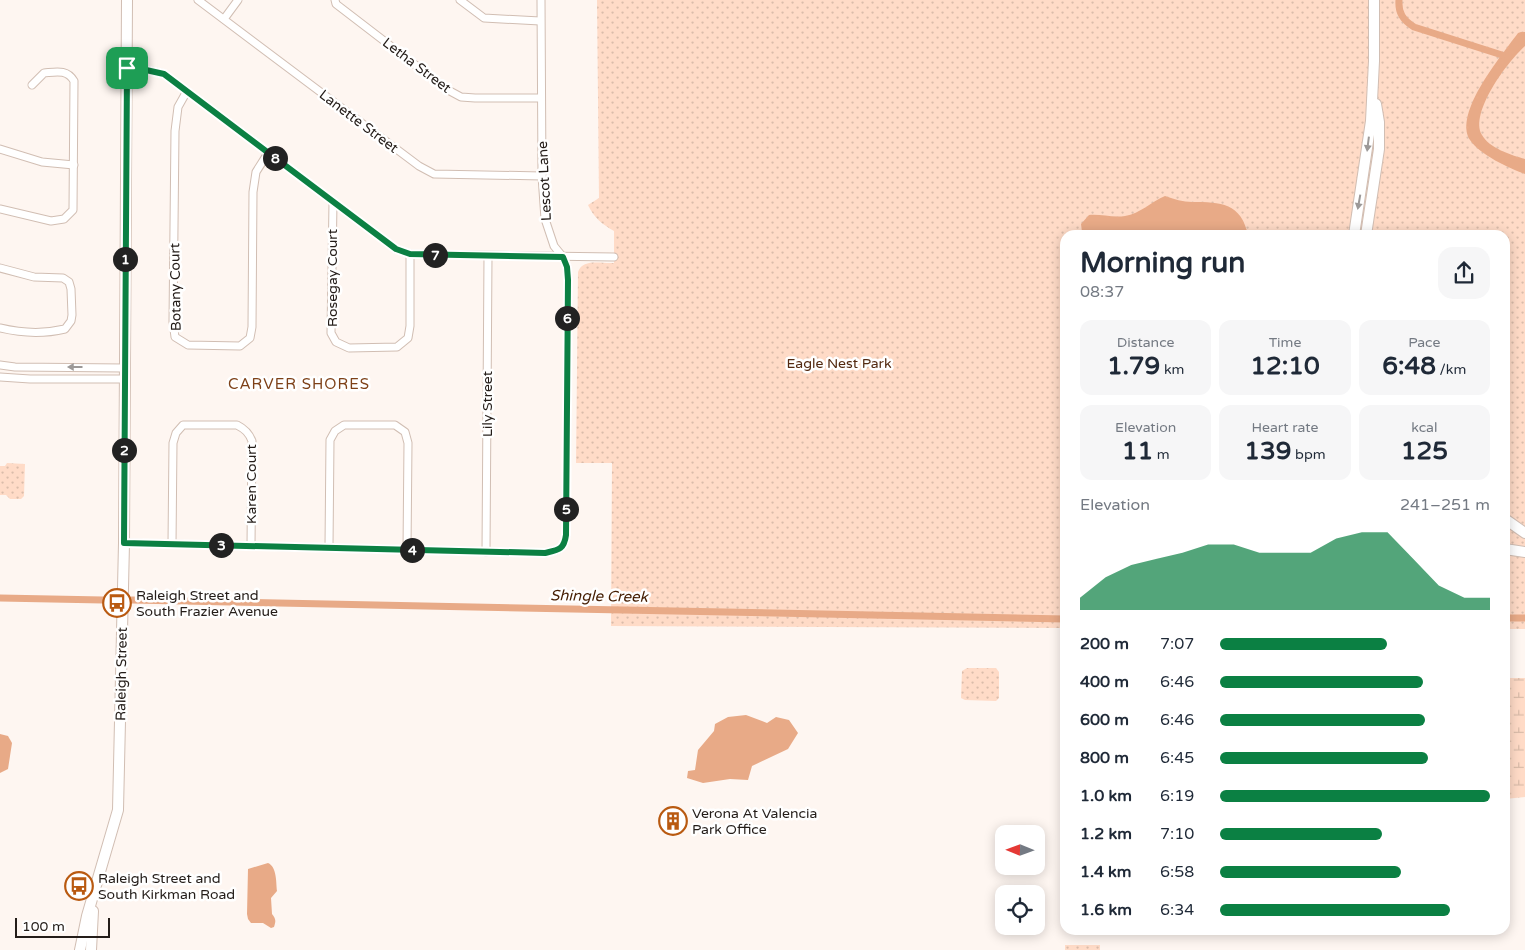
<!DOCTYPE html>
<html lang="en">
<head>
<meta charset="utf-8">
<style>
	body { margin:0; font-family:"Varela Round",sans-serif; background:#f6f6f7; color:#1f2937; height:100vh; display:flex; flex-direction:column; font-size:19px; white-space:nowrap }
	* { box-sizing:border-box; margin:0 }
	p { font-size:16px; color:#747a83 }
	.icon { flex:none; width:28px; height:28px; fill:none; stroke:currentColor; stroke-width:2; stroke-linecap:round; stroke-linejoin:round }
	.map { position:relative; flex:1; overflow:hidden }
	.details { position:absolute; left:1060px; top:230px; width:450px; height:705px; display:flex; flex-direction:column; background:#fff; border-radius:15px; box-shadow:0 2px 12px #0003 }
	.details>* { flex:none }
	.needle { width:32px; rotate:271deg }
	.buttons { position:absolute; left:995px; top:825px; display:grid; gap:10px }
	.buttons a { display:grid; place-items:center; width:50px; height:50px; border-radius:10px; background:#fff; box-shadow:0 2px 12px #0003; font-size:25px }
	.scale { position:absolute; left:15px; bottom:12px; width:95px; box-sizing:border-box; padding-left:5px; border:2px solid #241d19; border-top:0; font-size:14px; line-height:18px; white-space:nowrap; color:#241d19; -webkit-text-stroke:4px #fff; paint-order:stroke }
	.pin { position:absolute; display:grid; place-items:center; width:42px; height:42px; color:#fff; margin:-21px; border-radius:10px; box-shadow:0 2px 8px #0006 }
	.km { position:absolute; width:25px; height:25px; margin:-12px; border-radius:50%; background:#222; color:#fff; font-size:14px; line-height:25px; text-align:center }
	.round { display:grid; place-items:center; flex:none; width:52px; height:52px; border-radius:15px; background:#f6f6f7 }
	.overview { display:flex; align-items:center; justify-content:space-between; height:85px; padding:0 20px }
	h1 { font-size:28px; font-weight:700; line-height:38px }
	.metrics { display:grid; grid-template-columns:repeat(3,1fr); gap:8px; height:85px; padding:5px 20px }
	.metrics div { display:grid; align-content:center; border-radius:12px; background:#f6f6f7; text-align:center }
	.metrics b { font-size:25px; font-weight:700 }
	.metrics small { font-size:14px; font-weight:400 }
	.metrics p { font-size:14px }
	.chart { height:140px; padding:10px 20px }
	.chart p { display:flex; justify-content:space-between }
	.chart svg { width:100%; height:90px; margin-top:5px; fill:#0b8043; opacity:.7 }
	ul { padding:0 20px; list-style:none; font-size:16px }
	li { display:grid; grid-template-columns:80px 60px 1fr; align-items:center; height:38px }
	li i { height:12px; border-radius:6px; background:#0b8043 }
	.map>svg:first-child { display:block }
	.wetland { fill:url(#wetland-marsh) }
	.park { fill:url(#park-dots) }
	.water { fill:#e8aa87 }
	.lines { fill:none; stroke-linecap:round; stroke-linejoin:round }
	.canal { stroke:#e8aa87; stroke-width:7 }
	.street-casing { stroke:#d1beb3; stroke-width:9 }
	.secondary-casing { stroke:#d1beb3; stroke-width:12 }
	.street { stroke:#fff; stroke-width:7 }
	.secondary { stroke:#fff; stroke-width:10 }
	.oneway { fill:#9c9998 }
	.route-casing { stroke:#fff; stroke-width:10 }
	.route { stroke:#0b8043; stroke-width:6 }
	.labels { text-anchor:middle; stroke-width:5; stroke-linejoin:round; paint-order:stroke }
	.street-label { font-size:14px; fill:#241d19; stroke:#fff }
	.park-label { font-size:14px; fill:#542b12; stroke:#fff }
	.poi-label { font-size:14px; fill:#241d19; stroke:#fff; text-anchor:start }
	.neighbourhood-label { font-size:15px; letter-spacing:1px; fill:#7e4118; stroke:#fff }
	.water-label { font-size:15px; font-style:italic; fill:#472005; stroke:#fff }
</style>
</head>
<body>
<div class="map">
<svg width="1525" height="950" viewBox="0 0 1525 950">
	<defs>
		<pattern id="wetland-marsh" width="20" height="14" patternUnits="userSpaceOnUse" patternTransform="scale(1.25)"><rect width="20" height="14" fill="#ffdbc7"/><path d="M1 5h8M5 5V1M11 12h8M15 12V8" fill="none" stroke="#dabcaa"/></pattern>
		<pattern id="park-dots" width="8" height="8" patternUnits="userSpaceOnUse" patternTransform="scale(1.25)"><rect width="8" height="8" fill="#ffdbc7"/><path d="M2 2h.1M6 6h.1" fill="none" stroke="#dabcaa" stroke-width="1.8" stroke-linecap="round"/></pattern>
	</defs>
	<rect width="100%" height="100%" fill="#fef6f1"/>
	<polygon class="wetland" points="1505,678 1525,678 1525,797 1505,799"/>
	<g class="park">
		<path d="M597 0H1525V629H1505V235H1065V628L611 626 612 463H576L578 272C583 258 601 264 614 263V231C602 224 594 218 588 205L599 198Z"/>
		<polygon points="7,463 25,464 24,496 21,499 10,499 6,495 0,495 0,466 5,466"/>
		<polygon points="967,668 996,668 999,672 999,698 996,701 965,700 961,698 962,671"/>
		<rect x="1065" y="945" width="35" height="5"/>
	</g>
	<g class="water">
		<path d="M1521 32H1525V46C1508 61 1469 113 1482 135 1489 148 1511 155 1525 159V174C1509 168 1480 155 1470 140 1453 113 1502 55 1518 33Z"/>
		<path d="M1165 196C1174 199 1183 202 1192 202 1221 202 1241 203 1248 235H1084L1082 232 1081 224 1089 215C1101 214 1113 218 1125 216 1140 214 1152 201 1165 196Z"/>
		<polygon points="746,715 767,723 776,717 789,720 798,733 788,749 752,766 748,780 730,779 703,783 687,778 688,771 695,770 698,750 714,731 715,724 728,717"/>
		<polygon points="0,734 8,736 12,743 8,769 0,773"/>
		<path d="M268 863C277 867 276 882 277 891L271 898 272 914C276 919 276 921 274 927L271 928 263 923H251L248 919 247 914 248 869Z"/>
	</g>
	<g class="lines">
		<g class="canal">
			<path d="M1399 0C1398 13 1403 20 1414 27L1502 55"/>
			<polyline points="0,598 103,600"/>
			<polyline points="132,600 1065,619"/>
			<polyline points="1505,618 1525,618"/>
		</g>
		<defs>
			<g id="street">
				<polyline points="198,0 419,166 434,174 542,176"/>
				<polyline points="335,0 336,4 448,90 461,97 475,98 541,98"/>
				<polyline points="460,0 484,18 540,21"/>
				<polyline points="224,19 238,0"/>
				<polyline points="127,68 147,70 164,74 396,249 410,254 614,257"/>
				<polyline points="187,91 178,107 175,131 173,322 175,337 188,345 240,346 250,338 252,327 253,192 256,172 268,153"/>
				<polyline points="0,149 42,162 74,165"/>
				<polyline points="333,202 331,333 336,342 349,348 397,347 408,338 410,326 410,254"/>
				<path d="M0 209 51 221 64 219 73 210 74 81C67 69 56 72 44 73L32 85"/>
				<path d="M0 268 34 277 63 278 69 282 71 289 72 315 71 321 65 329C44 334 21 333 0 328"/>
				<polyline points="0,365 15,367 124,368"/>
				<polyline points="0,377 30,379 124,379"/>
				<path d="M124 543 545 553C558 550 564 550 566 535L568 280 567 267 563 257 554 246 545 219 542 176 541 0"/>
				<path d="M172 544 173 443 176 433 183 425H237C245 429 249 433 252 441L251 546"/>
				<polyline points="329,547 330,440 335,431 344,425 395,425 405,432 408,443 407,550"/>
				<polyline points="486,552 488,256"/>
			</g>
			<g id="secondary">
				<polyline points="1354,235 1371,121 1374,61 1374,0"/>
				<polyline points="1366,235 1379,149 1379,122 1376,104"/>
				<polyline points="1505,519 1525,533"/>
				<polyline points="1505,549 1525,552"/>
				<polyline points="80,950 87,916 118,810 124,543 127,0"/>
				<polyline points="91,950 93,911"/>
			</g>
		</defs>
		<use href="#street" class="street-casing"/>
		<use href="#secondary" class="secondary-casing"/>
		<use href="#street" class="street"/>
		<use href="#secondary" class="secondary"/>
	</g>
	<defs><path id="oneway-solid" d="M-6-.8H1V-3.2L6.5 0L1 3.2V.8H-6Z" transform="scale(1.25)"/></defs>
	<g class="oneway">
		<use href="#oneway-solid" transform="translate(1368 144) rotate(97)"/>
		<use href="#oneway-solid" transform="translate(1359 202) rotate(100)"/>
		<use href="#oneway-solid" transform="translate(75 367) rotate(-180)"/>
	</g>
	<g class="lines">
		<defs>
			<path id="route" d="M127 68 146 70 164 74 396 249 410 254 563 257 567 267 568 280 566 535C564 550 558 550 545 553L124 543Z"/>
		</defs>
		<use href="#route" class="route-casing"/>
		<use href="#route" class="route"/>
	</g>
	<defs>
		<symbol id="bus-ring" viewBox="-11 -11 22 22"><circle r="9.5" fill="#fff" stroke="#b95a11" stroke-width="1.5"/><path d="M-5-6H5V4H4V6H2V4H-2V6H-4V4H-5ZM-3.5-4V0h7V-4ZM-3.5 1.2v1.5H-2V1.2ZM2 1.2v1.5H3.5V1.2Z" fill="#b95a11"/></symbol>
		<symbol id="building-ring" viewBox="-11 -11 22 22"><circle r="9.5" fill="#fff" stroke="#b95a11" stroke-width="1.5"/><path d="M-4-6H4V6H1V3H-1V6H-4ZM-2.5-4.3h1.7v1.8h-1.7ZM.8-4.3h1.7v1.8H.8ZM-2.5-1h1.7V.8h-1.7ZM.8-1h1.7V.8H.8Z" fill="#b95a11"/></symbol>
	</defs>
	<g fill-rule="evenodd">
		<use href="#bus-ring" x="101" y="587" width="32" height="32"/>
		<use href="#building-ring" x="657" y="805" width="32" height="32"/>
		<use href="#bus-ring" x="63" y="870" width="32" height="32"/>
	</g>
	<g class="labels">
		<g class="street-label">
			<text transform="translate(417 65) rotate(37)" y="5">Letha Street</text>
			<text transform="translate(359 121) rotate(37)" y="5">Lanette Street</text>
			<text transform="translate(544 181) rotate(-93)" y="5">Lescot Lane</text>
			<text transform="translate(332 278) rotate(-90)" y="5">Rosegay Court</text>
			<text transform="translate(175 287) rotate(-91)" y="5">Botany Court</text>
			<text transform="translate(487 404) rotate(-90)" y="5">Lily Street</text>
			<text transform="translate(251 484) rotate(-90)" y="5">Karen Court</text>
			<text transform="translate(121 674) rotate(-89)" y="5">Raleigh Street</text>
		</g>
		<g class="park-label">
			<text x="839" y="368">Eagle Nest Park</text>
		</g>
		<g class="poi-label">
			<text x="136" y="600">Raleigh Street and<tspan x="136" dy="16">South Frazier Avenue</tspan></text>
			<text x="692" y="818">Verona At Valencia<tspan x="692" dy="16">Park Office</tspan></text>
			<text x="98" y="883">Raleigh Street and<tspan x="98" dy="16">South Kirkman Road</tspan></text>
		</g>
		<g class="neighbourhood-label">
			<text x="299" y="389">CARVER SHORES</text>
		</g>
		<g class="water-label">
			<text transform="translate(599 596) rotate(1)" y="5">Shingle Creek</text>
		</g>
	</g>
</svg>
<div class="buttons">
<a><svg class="needle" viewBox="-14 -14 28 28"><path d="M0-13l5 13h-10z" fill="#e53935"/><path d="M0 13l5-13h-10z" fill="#747a83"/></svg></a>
<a><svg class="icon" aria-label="locate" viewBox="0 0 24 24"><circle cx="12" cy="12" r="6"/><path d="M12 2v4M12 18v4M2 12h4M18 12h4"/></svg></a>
</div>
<div class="scale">100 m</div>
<div class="pin" style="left:127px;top:68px;background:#1e9e55"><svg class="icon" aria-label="arrive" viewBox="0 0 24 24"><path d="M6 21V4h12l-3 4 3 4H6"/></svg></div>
<b class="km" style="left:125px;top:259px">1</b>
<b class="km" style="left:124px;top:450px">2</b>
<b class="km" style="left:221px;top:545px">3</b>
<b class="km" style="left:412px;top:550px">4</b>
<b class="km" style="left:566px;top:509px">5</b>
<b class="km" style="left:567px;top:318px">6</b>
<b class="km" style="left:435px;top:255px">7</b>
<b class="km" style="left:275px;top:158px">8</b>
<section class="details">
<div class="overview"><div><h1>Morning run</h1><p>08:37</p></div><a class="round"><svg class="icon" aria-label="share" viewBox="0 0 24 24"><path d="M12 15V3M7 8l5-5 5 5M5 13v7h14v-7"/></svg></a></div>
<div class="metrics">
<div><p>Distance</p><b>1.79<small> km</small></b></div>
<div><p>Time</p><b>12:10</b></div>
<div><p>Pace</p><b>6:48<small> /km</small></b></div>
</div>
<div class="metrics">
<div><p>Elevation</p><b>11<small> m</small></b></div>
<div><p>Heart rate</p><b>139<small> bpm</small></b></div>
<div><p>kcal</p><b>125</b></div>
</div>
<div class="chart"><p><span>Elevation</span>241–251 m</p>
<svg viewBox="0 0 160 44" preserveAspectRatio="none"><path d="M0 44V38L10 28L20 22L30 19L40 16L50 12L60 12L70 16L80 16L90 16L100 9L110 6L120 6L130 19L140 32L150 38L160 38V44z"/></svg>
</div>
<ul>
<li><b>200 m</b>7:07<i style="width:62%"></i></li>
<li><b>400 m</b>6:46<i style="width:75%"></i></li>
<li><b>600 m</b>6:46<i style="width:76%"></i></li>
<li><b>800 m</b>6:45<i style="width:77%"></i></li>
<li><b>1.0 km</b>6:19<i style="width:100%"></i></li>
<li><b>1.2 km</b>7:10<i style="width:60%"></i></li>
<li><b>1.4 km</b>6:58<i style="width:67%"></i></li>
<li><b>1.6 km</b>6:34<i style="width:85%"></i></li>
</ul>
</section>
</div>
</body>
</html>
